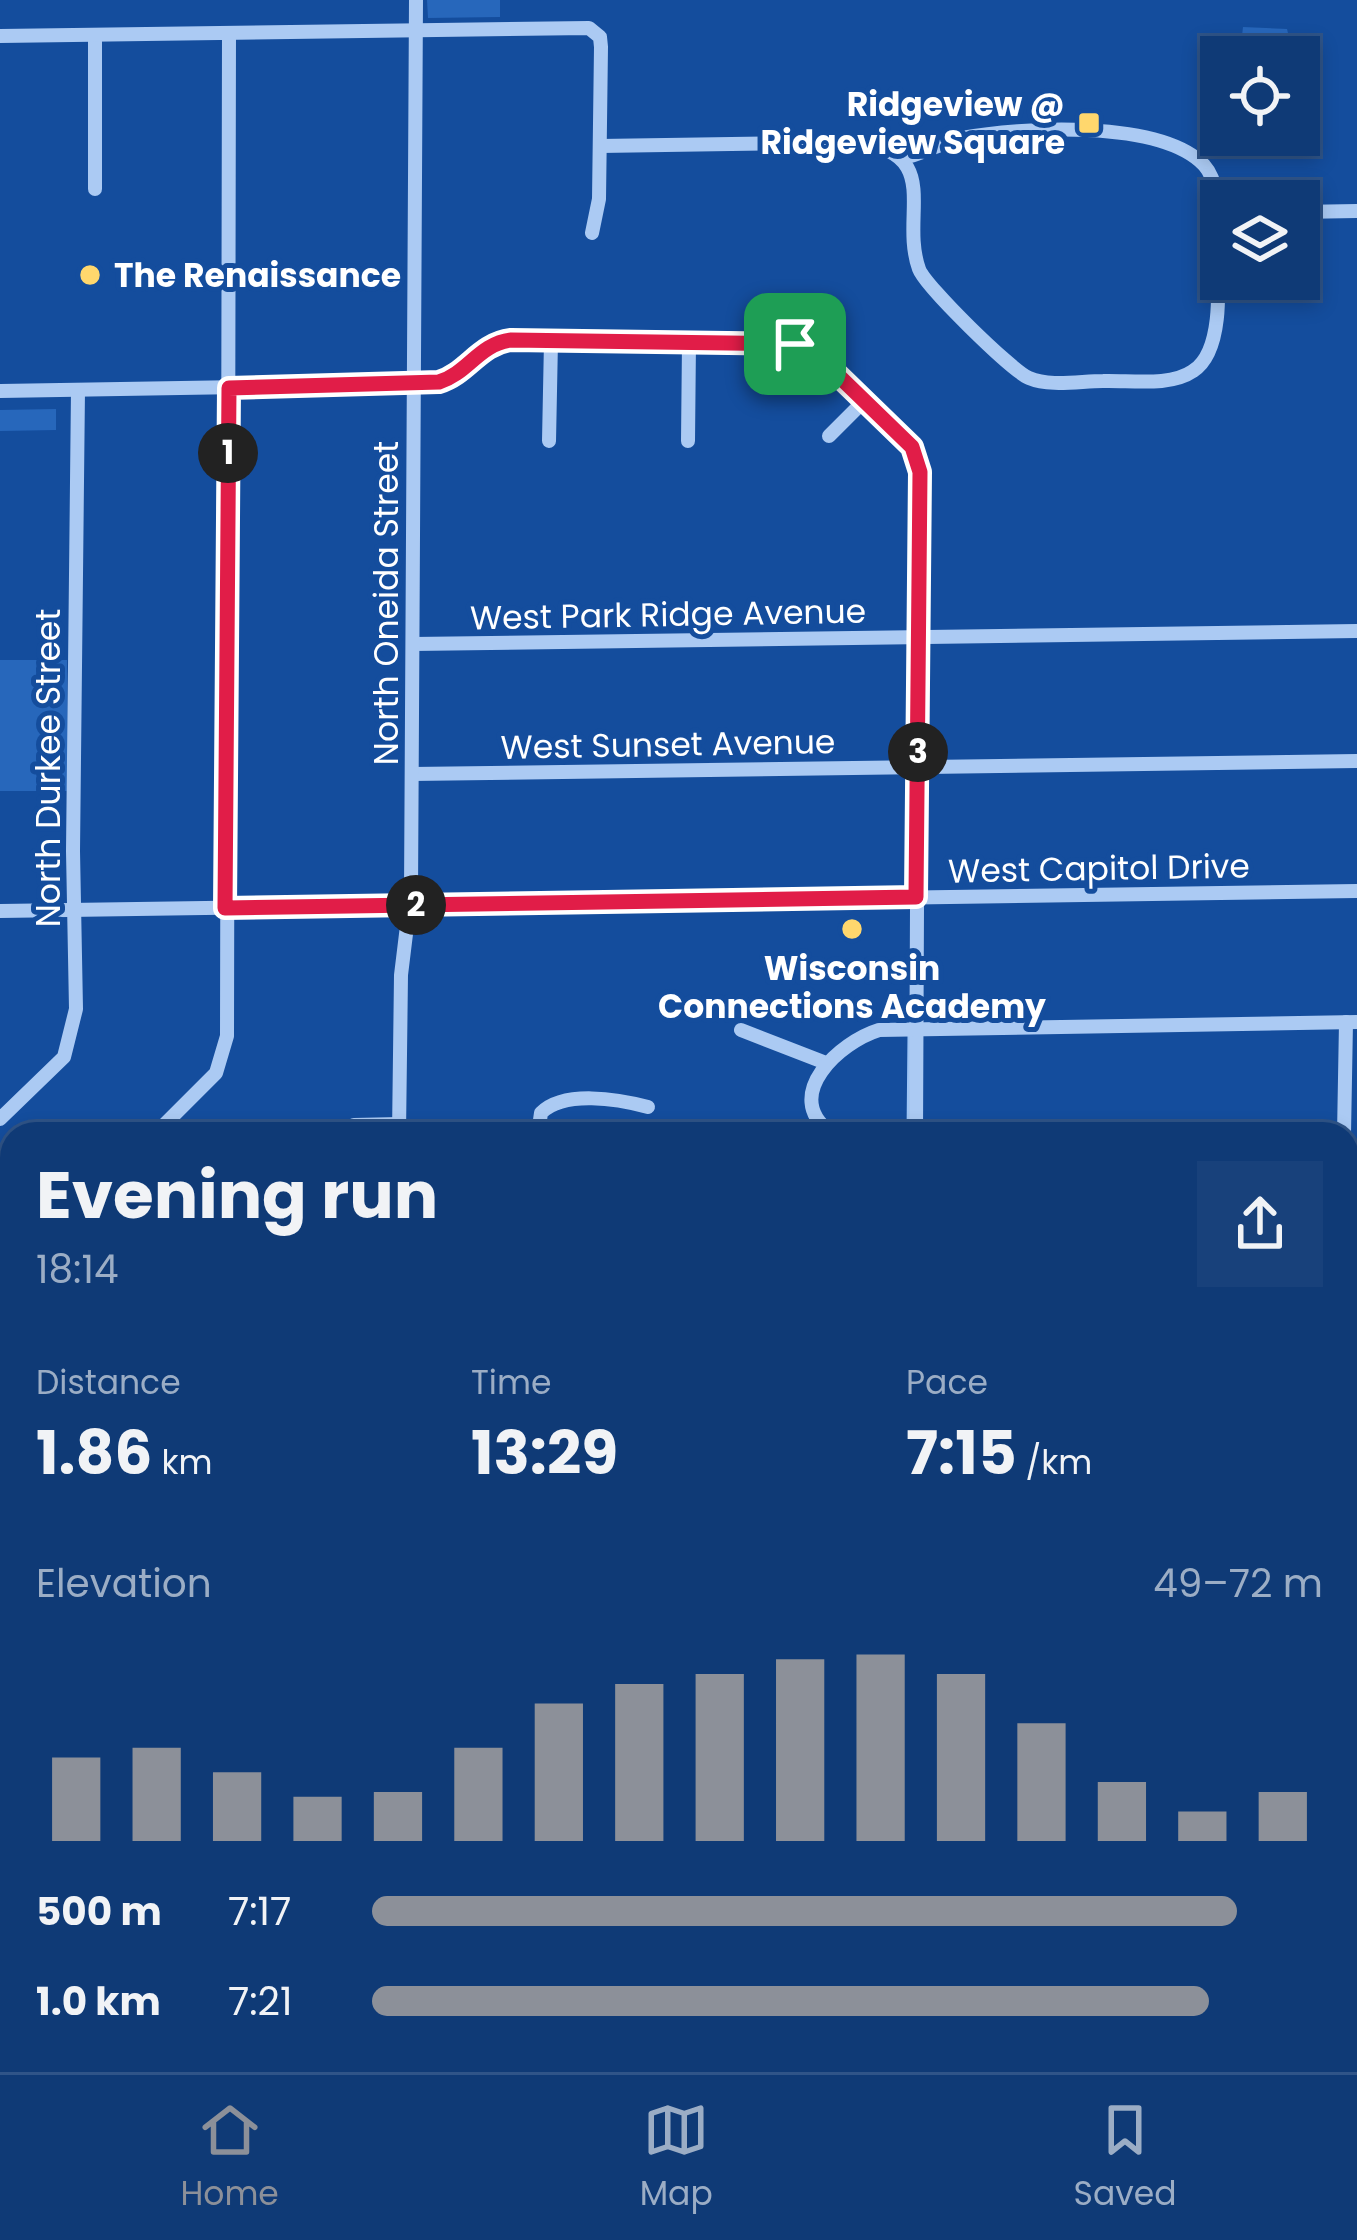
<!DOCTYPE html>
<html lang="en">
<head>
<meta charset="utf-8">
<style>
	body { margin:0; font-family:Poppins,sans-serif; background:#18417b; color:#f1f3f6; height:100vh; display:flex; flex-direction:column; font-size:45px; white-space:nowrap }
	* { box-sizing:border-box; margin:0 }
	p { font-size:39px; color:#9badc5 }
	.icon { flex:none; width:66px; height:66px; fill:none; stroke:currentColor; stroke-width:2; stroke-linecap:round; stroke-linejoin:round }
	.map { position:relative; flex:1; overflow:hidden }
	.side { position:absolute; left:0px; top:1122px; width:1359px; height:951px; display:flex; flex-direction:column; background:#0f3a76; border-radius:36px 36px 0 0; box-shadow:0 6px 18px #0003,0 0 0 3px #2f5488 }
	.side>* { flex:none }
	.buttons { position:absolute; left:1200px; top:36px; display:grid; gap:24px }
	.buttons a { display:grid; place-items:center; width:120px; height:120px; border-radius:0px; background:#0f3a76; box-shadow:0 6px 18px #0003,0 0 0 3px #2f5488; font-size:60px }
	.pin { position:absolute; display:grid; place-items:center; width:102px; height:102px; color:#fff; margin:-51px; border-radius:24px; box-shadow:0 6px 18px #0006 }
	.km { position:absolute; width:60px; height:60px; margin:-30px; border-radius:50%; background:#222; color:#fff; font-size:33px; line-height:60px; text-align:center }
	.round { display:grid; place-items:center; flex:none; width:126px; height:126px; border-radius:0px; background:#18417b }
	.overview { display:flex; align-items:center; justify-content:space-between; height:204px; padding:0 36px }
	h1 { font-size:66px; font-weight:700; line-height:90px }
	.figures { display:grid; grid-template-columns:repeat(3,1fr); gap:18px; height:204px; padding:12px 36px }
	.figures div { display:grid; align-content:center }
	.figures b { font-size:60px; font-weight:700 }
	.figures small { font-size:33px; font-weight:400 }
	.figures p { font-size:33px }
	.chart { height:336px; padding:24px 36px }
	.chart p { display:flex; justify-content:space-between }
	.chart svg { width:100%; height:216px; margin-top:12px; stroke:#8c9099; stroke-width:6 }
	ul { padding:0 36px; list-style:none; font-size:39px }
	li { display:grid; grid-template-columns:192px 144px 1fr; align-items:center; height:90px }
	li i { height:30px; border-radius:15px; background:#8c9099 }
	.tab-bar { display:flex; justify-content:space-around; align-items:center; height:168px; border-top:3px solid #2f5488; background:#0f3a76; font-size:33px; color:#9badc5 }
	.tab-bar a { display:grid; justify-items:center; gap:6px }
	.tab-bar .active { color:#8c9099 }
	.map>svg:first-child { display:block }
	.green { fill:#2767bb }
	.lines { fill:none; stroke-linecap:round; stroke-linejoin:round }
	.stream { stroke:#9dc5f6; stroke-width:3 }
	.minor { stroke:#abcaf3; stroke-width:14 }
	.highway { stroke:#fff; stroke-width:18 }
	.route-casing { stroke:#fff; stroke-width:24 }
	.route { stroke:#e11d48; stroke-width:15 }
	.poi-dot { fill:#ffd76d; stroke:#144d9d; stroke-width:4.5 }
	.labels { text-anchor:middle; stroke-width:10; stroke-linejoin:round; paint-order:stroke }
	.poi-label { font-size:33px; font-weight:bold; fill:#fff; stroke:#144d9d; text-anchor:end }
	.street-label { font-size:33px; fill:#fff; stroke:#144d9d }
</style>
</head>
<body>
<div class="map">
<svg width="1357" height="2072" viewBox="0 0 1357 2072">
	<rect width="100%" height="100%" fill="#144d9d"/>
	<g class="green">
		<polygon points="427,0 500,0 500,17 428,18"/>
		<polygon points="1243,27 1287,29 1293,54 1244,57 1240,53"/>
		<polygon points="56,409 56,430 0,431 0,410"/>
		<polygon points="0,660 67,660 68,791 0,791"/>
		<rect x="1347" y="1947" width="10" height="111"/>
	</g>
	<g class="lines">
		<polyline class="stream" points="908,1134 909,1035"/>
		<g class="minor">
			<polyline points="95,35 95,189"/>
			<polyline points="0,36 589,28 600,37 601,47 599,199 592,233"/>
			<path d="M600 146 853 142C946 152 899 213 919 269 925 286 1012 371 1029 378 1050 387 1080 381 1103 381 1130 380 1170 387 1193 371 1229 348 1216 262 1216 223L1221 207"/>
			<path d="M901 158C921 156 941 142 962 138 1019 127 1160 119 1204 165 1215 177 1215 194 1221 207"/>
			<polyline points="1299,212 1357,211"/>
			<path d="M0 391 430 384C464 378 476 345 511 340L795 344 813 351 905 439 919 463 916 1134"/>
			<polyline points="829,436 864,401"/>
			<polyline points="549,441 551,341"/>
			<polyline points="688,441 689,342"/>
			<polyline points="413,644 1357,631"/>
			<polyline points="412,774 1357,761"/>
			<polyline points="0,911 1357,891"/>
			<polyline points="741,1030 826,1063"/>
			<polyline points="0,1119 64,1057 76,1009 73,851 78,390"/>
			<path d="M830 1132C781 1095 840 1042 879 1030L1357 1022"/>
			<polyline points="155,1134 216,1073 227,1036 229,33"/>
			<polyline points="331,1134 354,1125 399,1124"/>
			<polyline points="399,1134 401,975 411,893 416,0"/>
			<path d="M538 1134 541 1113C564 1090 618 1099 648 1107"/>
			<polyline points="1344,1134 1346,1022"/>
			<polyline points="0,1281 12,1270"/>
			<polyline points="0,1325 12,1338"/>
			<polyline points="0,1596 12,1596"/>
			<polyline points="0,1815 12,1822"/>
			<polyline points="1347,1923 1357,1923"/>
			<polyline points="1347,1940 1357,1941"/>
			<polyline points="0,1951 12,1951"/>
			<polyline points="104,2061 105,2072"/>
			<polyline points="270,2061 288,2072"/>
			<polyline points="445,2061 446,2072"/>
			<polyline points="644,2061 650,2072"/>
			<polyline points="804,2061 811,2072"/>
			<polyline points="945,2061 949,2072"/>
			<polyline points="297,2072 316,2069 323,2072"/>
		</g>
		<g class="highway">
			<polyline points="1347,1378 1357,1377"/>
			<polyline points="1347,1446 1357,1446"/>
			<polyline points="0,1448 12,1447"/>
			<polyline points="1347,1480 1357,1480"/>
			<polyline points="0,1482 12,1482"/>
			<polyline points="1347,1559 1357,1562"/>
		</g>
	</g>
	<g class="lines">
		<defs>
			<path id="route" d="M511 340 795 344 813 351 912 447 920 472 916 897 225 908 229 388 439 382C468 373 479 344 511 340Z"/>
		</defs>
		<use href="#route" class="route-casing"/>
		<use href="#route" class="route"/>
	</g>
	<g class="poi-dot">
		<rect x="1077" y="111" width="24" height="24" rx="6"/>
		<circle cx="90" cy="275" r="12"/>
		<circle cx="852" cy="929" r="12"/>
	</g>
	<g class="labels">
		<g class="poi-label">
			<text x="1065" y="116">Ridgeview @<tspan x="1065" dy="38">Ridgeview Square</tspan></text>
			<text x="114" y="287" text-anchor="start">The Renaissance</text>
			<text x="852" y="980" text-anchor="middle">Wisconsin<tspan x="852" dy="38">Connections Academy</tspan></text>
		</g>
		<g class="street-label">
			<text transform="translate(386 603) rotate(-90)" y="12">North Oneida Street</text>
			<text transform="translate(668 614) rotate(-1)" y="12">West Park Ridge Avenue</text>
			<text transform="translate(668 744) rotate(-1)" y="12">West Sunset Avenue</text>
			<text transform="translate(48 768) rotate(-90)" y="12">North Durkee Street</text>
			<text transform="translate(1099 868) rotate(-1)" y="12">West Capitol Drive</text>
		</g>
	</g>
</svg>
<div class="buttons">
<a><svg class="icon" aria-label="locate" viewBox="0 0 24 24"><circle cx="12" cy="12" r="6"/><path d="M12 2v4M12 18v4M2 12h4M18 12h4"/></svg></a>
<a><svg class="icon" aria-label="layers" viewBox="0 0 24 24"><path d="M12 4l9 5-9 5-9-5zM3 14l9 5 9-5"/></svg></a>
</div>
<div class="pin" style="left:795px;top:344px;background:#1e9e55"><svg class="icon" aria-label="arrive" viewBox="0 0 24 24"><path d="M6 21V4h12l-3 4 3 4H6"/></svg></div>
<b class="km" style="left:228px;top:453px">1</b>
<b class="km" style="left:416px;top:905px">2</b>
<b class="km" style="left:918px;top:752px">3</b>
<section class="side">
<div class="overview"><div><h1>Evening run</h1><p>18:14</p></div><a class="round"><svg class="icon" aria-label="share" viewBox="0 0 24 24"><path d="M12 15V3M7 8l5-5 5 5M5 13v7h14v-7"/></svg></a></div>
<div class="figures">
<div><p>Distance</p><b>1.86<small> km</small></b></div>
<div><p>Time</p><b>13:29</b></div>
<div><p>Pace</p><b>7:15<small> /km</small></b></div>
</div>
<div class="chart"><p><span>Elevation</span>49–72 m</p>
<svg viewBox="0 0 160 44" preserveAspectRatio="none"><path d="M5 44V27M15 44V25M25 44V30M35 44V35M45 44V34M55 44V25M65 44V16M75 44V12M85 44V10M95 44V7M105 44V6M115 44V10M125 44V20M135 44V32M145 44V38M155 44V34"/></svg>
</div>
<ul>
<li><b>500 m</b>7:17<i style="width:91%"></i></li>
<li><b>1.0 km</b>7:21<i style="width:88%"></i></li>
</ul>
</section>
</div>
<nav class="tab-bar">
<a class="active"><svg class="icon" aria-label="home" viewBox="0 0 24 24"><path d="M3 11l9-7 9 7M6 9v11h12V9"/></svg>Home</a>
<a><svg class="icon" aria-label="map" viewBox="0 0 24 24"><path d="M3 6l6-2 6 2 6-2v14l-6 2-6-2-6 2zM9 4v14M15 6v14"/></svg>Map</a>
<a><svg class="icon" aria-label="saved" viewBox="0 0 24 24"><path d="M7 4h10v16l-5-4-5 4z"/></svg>Saved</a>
</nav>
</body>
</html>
